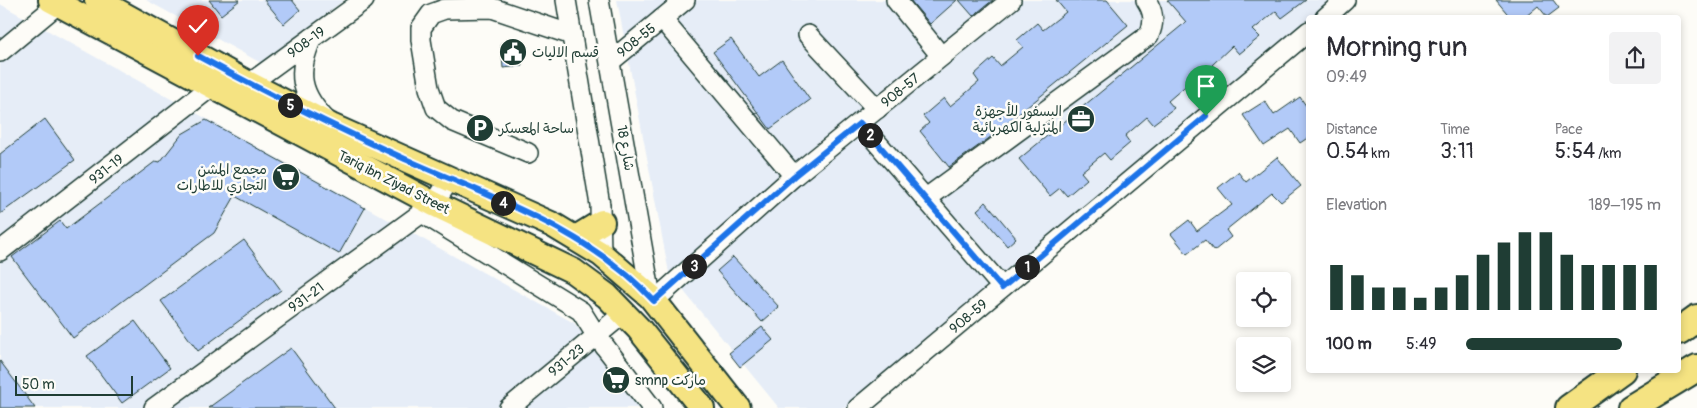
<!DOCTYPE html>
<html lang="en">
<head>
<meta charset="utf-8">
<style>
	body { margin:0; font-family:Pangolin,"Playpen Sans Arabic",sans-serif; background:#f2f2f3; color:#2b2b33; height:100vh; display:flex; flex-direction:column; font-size:19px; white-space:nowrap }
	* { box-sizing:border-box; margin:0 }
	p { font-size:16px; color:#7c7c81 }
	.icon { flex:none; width:28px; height:28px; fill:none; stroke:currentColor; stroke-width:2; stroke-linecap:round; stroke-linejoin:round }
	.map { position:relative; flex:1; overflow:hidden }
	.panel { position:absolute; left:1306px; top:15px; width:375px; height:358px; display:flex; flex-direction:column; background:#fff; border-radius:5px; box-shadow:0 2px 8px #0003 }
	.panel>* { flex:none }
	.controls { position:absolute; left:1236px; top:272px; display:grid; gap:10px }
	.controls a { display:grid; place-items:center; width:55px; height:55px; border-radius:5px; background:#fff; box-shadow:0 2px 8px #0003; font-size:25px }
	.scale { position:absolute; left:15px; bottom:12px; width:118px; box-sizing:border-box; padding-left:5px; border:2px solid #1f3d34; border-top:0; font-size:14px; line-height:18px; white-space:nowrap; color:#1f3d34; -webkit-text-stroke:4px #fdfcf7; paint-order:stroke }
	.pin { position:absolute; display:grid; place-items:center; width:42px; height:42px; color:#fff; margin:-51px -21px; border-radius:50% 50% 50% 0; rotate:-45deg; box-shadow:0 0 5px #0007 }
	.pin .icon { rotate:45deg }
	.km { position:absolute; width:25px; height:25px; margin:-12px; border-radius:50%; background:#222; color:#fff; font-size:14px; line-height:25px; text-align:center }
	.round { display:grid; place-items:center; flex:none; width:52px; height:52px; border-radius:5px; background:#f2f2f3 }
	.overview { display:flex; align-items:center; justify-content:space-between; height:85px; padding:0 20px }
	h1 { font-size:28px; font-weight:600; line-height:38px }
	.figures { display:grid; grid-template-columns:repeat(3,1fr); gap:8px; height:85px; padding:5px 20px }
	.figures div { display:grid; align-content:center }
	.figures b { font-size:21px; font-weight:600 }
	.figures small { font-size:14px; font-weight:400 }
	.figures p { font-size:14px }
	.chart { height:140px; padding:10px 20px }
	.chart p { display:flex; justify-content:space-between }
	.chart svg { width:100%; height:90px; margin-top:5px; stroke:#1f3d34; stroke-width:6 }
	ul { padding:0 20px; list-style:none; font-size:16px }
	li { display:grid; grid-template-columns:80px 60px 1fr; align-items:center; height:38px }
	li i { height:12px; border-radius:6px; background:#1f3d34 }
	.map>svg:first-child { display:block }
	.built { fill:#e6edf7 }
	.building { fill:#b2caf8; stroke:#1f3d34 }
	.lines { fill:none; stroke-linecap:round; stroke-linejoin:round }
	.minor-casing { stroke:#1f3d34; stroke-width:22 }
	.major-casing { stroke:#1f3d34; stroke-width:28 }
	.highway-casing { stroke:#1f3d34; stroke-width:30 }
	.minor { stroke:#fdfcf7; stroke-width:19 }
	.major { stroke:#f5e382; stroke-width:24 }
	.highway { stroke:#f5e382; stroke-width:26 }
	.route-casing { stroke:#fff; stroke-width:10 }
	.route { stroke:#1a73e8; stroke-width:6 }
	.labels { text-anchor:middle; stroke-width:5; stroke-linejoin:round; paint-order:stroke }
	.street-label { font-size:14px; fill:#1f3d34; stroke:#fdfcf7 }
	.poi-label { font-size:14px; fill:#1f3d34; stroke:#fdfcf7; text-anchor:start }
</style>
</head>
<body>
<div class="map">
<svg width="1697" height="408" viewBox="0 0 1697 408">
	<rect width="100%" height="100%" fill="#fdfcf7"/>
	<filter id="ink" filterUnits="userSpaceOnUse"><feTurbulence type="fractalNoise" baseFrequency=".02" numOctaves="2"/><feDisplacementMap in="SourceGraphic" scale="10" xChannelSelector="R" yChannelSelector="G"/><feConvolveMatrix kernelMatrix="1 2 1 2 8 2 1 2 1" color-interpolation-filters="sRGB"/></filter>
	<g filter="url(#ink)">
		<g class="built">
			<polygon points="146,0 344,0 263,64"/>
			<polygon points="617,0 1332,0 845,408 779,408 669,273"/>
			<polygon points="0,4 574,323 644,408 0,408"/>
		</g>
		<g class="building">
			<polygon points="209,0 240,0 221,15"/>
			<polygon points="264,0 292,0 300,10 284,24"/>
			<polygon points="910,0 957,0 930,24"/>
			<polygon points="959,0 993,0 973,16"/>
			<polygon points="1056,0 1107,0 1128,25 988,139 949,167 920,131 929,123 923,116 944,98 950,106 960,98 979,82 974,75 993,58 1000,66 1023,47 1017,40 1037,23 1043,30 1066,12"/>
			<polygon points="1167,0 1306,0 1282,18 1276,11 1253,30 1260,37 1239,54 1232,46 1212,65 1217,72 1196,89 1190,82 1168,101 1174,108 1153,124 1147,117 1125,136 1130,143 1110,160 1104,153 1081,172 1087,179 1067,196 1060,188 1050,196 1019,159 1186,22"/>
			<polygon points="1496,0 1553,0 1559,8 1547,17 1538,6 1524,18 1511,18"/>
			<polygon points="731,39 759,77 782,60 810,100 770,129 713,52"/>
			<polygon points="519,41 522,66 503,68 501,43"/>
			<polygon points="1300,97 1309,110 1309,137 1300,143 1290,129 1264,146 1243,115 1265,101 1274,115"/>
			<polygon points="45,119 75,160 0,214 0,154"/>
			<polygon points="206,120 365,208 339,254 235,196 214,233 73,338 12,257 60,221 66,229 156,161 160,162 182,134"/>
			<polygon points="1277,157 1301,186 1281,202 1272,193 1226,230 1231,237 1214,251 1205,240 1187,254 1171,234 1189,220 1197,231 1232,205 1218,188 1238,172 1246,182"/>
			<polygon points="986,202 1016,238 1007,246 977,210"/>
			<polygon points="244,240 281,290 198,351 161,301"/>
			<polygon points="733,257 779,307 762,322 717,271"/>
			<polygon points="135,321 170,368 122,403 87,356"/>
			<polygon points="762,327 773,340 740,367 729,353"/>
			<polygon points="291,348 335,408 208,408"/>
			<polygon points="0,361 35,408 0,408"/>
		</g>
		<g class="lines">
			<defs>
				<g id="minor">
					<polyline points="566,0 600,205 601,254"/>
					<polyline points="599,0 651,297"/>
					<polyline points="896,0 941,56"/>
					<polyline points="1325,18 1345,0"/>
					<polyline points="662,19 794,176"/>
					<polyline points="808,35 877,109"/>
					<path d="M312 38C296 73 300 94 327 121"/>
					<polyline points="0,52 58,4"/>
					<polyline points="611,61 685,0"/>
					<polyline points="249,84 364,0"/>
					<polyline points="860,123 1002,287"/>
					<polyline points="528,153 452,121 436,108 429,88 421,40 421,28 431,14 445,9 492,8 572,35"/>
					<path d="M925 199 1149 35C1155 22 1154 12 1146 0"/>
					<polyline points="422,213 581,311 596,335 652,408"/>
					<polyline points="0,251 211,87"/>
					<polyline points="654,301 794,176 1011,0"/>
					<polyline points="154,408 434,204 450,179"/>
					<polyline points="509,408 624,313"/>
					<polyline points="858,408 1309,31"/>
				</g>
				<g id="major">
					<polyline points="51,0 434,204 573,271 607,296 639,329 702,408"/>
					<polyline points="97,0 249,84 331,126 553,225 601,254 651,297 738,408"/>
					<polyline points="576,238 602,222"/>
				</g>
				<g id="highway">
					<polyline points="1679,331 1697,318"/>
					<polyline points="1569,408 1622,370"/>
					<polyline points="1631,408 1697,368"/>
				</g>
			</defs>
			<use href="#minor" class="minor-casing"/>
			<use href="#major" class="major-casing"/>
			<use href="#highway" class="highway-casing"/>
			<use href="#minor" class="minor"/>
			<use href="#major" class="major"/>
			<use href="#highway" class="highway"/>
		</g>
	</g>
	<g class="lines" filter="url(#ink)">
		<defs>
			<path id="route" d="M198 56C266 93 335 127 405 159 492 198 588 229 654 301L794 176 860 123 1002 288 1206 116"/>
		</defs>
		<use href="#route" class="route-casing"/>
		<use href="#route" class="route"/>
	</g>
	<defs>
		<symbol id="civic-disc" viewBox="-11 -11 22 22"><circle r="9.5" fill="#1f3d34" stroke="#fdfcf7"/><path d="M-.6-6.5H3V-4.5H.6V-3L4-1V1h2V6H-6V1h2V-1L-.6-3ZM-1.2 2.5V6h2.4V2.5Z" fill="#fff"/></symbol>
		<symbol id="office-disc" viewBox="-11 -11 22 22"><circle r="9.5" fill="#1f3d34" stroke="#fdfcf7"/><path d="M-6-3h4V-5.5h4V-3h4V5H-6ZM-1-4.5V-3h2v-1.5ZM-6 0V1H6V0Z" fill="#fff"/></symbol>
		<symbol id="parking-disc" viewBox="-11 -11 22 22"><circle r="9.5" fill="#1f3d34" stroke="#fdfcf7"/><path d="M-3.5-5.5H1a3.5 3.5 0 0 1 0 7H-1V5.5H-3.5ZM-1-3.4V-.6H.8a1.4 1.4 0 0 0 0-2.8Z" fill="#fff"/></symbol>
		<symbol id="supermarket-disc" viewBox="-11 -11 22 22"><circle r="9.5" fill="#1f3d34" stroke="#fdfcf7"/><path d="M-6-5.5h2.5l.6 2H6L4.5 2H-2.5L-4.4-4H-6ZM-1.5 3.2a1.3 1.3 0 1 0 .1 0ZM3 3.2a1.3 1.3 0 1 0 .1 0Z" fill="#fff"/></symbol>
	</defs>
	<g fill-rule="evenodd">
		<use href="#civic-disc" x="497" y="36" width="32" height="32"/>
		<use href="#office-disc" x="1065" y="103" width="32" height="32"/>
		<use href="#parking-disc" x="464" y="112" width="32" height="32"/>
		<use href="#supermarket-disc" x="270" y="161" width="32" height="32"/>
		<use href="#supermarket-disc" x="600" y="364" width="32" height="32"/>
	</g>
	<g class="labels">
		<g class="street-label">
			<text transform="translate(636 40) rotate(-39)" y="5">908-55</text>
			<text transform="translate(306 42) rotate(-36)" y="5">908-19</text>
			<text transform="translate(900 90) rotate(-39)" y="5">908-57</text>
			<text transform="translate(626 148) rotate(80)" y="5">شارع 18</text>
			<text transform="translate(106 169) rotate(-38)" y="5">931-19</text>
			<text transform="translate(394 182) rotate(27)" y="5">Tariq ibn Ziyad Street</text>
			<text transform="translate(306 297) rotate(-36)" y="5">931-21</text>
			<text transform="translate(968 316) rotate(-40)" y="5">908-59</text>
			<text transform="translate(566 360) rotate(-40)" y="5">931-23</text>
		</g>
		<g class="poi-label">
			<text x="532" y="57">قسم الاليات</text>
			<text x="1062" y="116" text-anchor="end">البسفور للأجهزة<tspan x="1062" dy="16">المنزلية الكهربائية</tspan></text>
			<text x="499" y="133">ساحة المعسكر</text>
			<text x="267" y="174" text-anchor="end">مجمع المشن<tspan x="267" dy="16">التجاري للاطارات</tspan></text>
			<text x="635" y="385">smnp ماركت</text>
		</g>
	</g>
</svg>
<div class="controls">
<a><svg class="icon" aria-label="locate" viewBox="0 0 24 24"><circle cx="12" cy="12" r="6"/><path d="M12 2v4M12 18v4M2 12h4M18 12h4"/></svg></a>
<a><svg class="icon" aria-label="layers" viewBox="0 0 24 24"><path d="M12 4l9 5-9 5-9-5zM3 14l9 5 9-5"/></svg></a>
</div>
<div class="scale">50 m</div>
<div class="pin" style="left:1206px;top:116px;background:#1e9e55"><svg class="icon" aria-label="arrive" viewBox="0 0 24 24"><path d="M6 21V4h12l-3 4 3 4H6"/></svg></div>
<div class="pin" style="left:198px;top:56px;background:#d93025"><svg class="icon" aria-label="check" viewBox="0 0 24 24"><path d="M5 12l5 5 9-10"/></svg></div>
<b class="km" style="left:1027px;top:267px">1</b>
<b class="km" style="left:870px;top:135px">2</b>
<b class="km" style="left:694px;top:266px">3</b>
<b class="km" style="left:503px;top:203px">4</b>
<b class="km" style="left:290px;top:105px">5</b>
<section class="panel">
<div class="overview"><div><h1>Morning run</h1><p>09:49</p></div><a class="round"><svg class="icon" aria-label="share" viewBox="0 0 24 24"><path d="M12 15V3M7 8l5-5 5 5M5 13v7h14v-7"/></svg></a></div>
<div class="figures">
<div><p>Distance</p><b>0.54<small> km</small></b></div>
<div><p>Time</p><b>3:11</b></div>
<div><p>Pace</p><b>5:54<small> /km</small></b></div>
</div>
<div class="chart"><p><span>Elevation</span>189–195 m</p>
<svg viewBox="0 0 160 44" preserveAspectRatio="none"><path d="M5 44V22M15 44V27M25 44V33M35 44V33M45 44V38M55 44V33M65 44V27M75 44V17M85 44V11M95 44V6M105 44V6M115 44V17M125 44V22M135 44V22M145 44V22M155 44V22"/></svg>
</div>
<ul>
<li><b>100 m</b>5:49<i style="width:80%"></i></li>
</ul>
</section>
</div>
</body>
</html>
